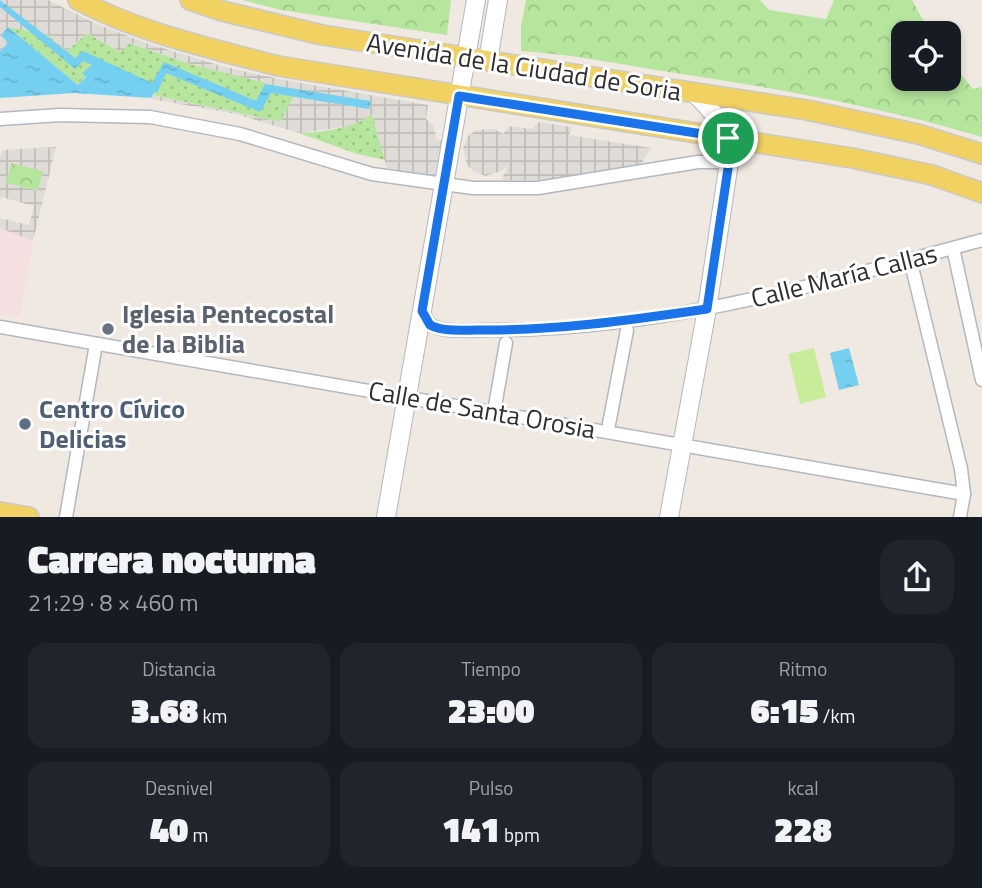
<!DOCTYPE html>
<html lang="es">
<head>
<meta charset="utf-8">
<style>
	body { margin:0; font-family:"Titillium Web",sans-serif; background:#20242c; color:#f1f3f6; height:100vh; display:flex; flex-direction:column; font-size:26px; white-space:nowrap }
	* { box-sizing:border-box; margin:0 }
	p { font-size:23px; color:#9ea1a6 }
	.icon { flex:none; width:38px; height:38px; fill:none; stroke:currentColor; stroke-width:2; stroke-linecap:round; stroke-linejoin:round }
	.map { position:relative; height:517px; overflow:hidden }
	.side { display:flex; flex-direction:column; background:#171b24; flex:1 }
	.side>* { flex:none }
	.fabs { position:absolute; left:891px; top:21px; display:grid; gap:14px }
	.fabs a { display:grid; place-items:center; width:70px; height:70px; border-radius:14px; background:#171b24; box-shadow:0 4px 10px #0003; font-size:35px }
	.pin { position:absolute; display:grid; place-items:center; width:60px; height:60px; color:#fff; margin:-30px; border:4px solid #fff; border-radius:50%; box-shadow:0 2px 7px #0007 }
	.round { display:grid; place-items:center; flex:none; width:74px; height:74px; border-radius:21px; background:#20242c }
	.headline { display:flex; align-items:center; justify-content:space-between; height:119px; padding:0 28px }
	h1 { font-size:38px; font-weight:800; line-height:52px }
	.stats { display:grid; grid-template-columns:repeat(3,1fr); gap:10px; height:119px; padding:7px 28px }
	.stats div { display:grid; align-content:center; border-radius:18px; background:#20242c; text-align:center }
	.stats b { font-size:35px; font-weight:800 }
	.stats small { font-size:19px; font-weight:400 }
	.stats p { font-size:19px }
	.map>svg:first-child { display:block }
	.medical { fill:#f5dfe0 }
	.grass { fill:url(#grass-dots) }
	.park { fill:url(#park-crowns) }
	.pitch { fill:#c9ec9a }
	.plaza { fill:url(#plaza-grid); fill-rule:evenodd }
	.water { fill:url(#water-ripples) }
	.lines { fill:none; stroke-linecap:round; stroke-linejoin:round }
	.street-casing { stroke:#b4b7c1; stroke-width:15 }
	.secondary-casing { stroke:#b4b7c1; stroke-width:20 }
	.primary-casing { stroke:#c9c9c9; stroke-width:22 }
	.street { stroke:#fff; stroke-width:12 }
	.secondary { stroke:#fff; stroke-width:18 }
	.primary { stroke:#f2d163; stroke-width:19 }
	.route-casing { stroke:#fff; stroke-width:14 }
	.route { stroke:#1a73e8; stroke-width:9 }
	.worship-dot { fill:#6b7280; stroke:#fff; stroke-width:2.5 }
	.service-dot { fill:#5c6f8a; stroke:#fff; stroke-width:2.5 }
	.labels { text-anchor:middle; stroke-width:6; stroke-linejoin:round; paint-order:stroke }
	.street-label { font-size:26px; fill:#2e2e2e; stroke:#fff }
	.worship-label { font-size:26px; font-weight:bold; fill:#5b616d; stroke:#fff; text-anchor:start }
	.service-label { font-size:26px; font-weight:bold; fill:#4e5e75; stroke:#fff; text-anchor:start }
</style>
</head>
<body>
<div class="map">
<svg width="982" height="517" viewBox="0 0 982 517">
	<defs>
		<pattern id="grass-dots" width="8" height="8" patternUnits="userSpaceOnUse" patternTransform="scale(1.75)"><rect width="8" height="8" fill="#b6e59e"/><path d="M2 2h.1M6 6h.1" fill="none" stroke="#9dc588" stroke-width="1.8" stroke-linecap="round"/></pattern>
		<pattern id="park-crowns" width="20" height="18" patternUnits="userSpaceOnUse" patternTransform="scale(1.75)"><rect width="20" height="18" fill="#b6e59e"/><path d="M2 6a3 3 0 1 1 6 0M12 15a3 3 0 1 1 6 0" fill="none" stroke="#9dc588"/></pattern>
		<pattern id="plaza-grid" width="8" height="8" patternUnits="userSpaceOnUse" patternTransform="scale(1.75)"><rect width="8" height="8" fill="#dfdcd8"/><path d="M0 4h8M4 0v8" fill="none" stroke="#c0bdba"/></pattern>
		<pattern id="water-ripples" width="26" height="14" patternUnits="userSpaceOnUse" patternTransform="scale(1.75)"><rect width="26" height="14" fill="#75cff0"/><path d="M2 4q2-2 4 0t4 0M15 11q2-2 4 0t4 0" fill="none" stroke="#66b2ce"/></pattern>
	</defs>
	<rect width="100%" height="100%" fill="#efe9e1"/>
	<polygon class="medical" points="0,228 33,241 19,317 0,314"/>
	<g class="grass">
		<polygon points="16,19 48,35 67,51 87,33 120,52 128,43 191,64 278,86 371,101 369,109 293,97 281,122 152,95 154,92 83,73 86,76 78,85 8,27"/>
		<path d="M372 114 385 160 357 154 299 133C325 132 350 129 372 114Z"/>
	</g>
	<g class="park">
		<polygon points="243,0 451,0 447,35 281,10"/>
		<path d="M526 0H760L769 10 826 19 834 0H912L930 33H903V79H948L949 60 973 89 982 87V137C879 106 775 88 669 72 620 64 570 54 521 51V27Z"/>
		<polygon points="11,163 44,171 38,191 6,183"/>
	</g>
	<polygon class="pitch" points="814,348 826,397 800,404 788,354"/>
	<g class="plaza">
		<polygon points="0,0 48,0 97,24 146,43 225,67 284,80 428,105 426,119 433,125 437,140 445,141 438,173 430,178 387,169 372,114 361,121 345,127 299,133 236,114 151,99 152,95 280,122 293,97 369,109 371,101 278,86 191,64 129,43 121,52 87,33 67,51 48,35 8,27 1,35 8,43 0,51"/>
		<polygon points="539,122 572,127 569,135 651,148 641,164 586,175 537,180 501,181 508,165 501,171 486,176 475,172 467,165 463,148 468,136 476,130 494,129 503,134 509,126 532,129"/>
		<path d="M56 147 33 241 0 228V218L29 225 34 206 1 197 0 201V158L2 150ZM11 163 43 171 38 191 6 183Z"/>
	</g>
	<g class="water">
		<polygon points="0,0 75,58 83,51 152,83 164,62 256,101 265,84 371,101 369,109 271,93 260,112 166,73 157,93 154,92 151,98 74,93 0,98 0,51 8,43 1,35 8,27 78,85 86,77 82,73 92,65 83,61 75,69 0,7"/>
		<polygon points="849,348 859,385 839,390 830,353"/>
	</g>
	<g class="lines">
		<defs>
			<g id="street">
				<polyline points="0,119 60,115 150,117 240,134 372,174 473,188 538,188 698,162 729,162"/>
				<polyline points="953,248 982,380"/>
				<polyline points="910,259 961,469 964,494 960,517"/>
				<path d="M422 311 430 325C446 333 469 330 487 330 655 332 821 284 982 240"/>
				<polyline points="0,327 964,494"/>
				<polyline points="494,412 506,343"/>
				<polyline points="609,424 627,330"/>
				<polyline points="66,517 96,344"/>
			</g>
			<g id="secondary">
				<polyline points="488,61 498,0"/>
				<polyline points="386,517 476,0"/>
				<path d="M669 517 707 309 729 162C730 133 716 113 695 94"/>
			</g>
			<g id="primary">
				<path d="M78 0C140 33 210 48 278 66L852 158 932 175 982 193"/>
				<polyline points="190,0 222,11 322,35 807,110 918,134 982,154"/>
				<polyline points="0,512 29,517"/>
			</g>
		</defs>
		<use href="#street" class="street-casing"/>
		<use href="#secondary" class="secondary-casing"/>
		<use href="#primary" class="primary-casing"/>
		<use href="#street" class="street"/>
		<use href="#secondary" class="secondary"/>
		<use href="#primary" class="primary"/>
	</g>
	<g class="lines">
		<defs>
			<path id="route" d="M459 96 728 138 729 162 707 309C631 320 554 331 477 330 462 330 443 332 430 325L422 311Z"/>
		</defs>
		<use href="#route" class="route-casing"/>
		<use href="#route" class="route"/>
	</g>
	<circle class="worship-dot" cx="108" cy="329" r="7"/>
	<circle class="service-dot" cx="25" cy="424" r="7"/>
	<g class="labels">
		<g class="street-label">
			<text transform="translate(524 67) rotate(9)" y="9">Avenida de la Ciudad de Soria</text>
			<text transform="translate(844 276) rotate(-14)" y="9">Calle María Callas</text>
			<text transform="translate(482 410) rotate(10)" y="9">Calle de Santa Orosia</text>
		</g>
		<g class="worship-label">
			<text x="122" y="323">Iglesia Pentecostal<tspan x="122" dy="30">de la Biblia</tspan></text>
		</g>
		<g class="service-label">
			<text x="39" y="418">Centro Cívico<tspan x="39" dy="30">Delicias</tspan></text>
		</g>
	</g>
</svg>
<div class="fabs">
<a><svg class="icon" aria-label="locate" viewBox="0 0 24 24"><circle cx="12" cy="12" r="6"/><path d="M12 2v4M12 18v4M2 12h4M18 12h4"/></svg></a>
</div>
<div class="pin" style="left:728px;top:138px;background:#1e9e55"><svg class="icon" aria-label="arrive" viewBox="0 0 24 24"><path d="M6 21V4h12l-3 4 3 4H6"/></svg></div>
</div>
<section class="side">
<div class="headline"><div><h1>Carrera nocturna</h1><p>21:29 · 8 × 460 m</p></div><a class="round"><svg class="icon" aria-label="share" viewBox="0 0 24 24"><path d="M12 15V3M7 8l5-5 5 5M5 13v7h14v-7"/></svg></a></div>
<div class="stats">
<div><p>Distancia</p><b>3.68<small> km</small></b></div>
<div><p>Tiempo</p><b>23:00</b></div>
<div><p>Ritmo</p><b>6:15<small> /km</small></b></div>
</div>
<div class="stats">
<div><p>Desnivel</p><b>40<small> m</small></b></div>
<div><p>Pulso</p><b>141<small> bpm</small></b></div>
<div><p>kcal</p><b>228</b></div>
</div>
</section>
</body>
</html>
